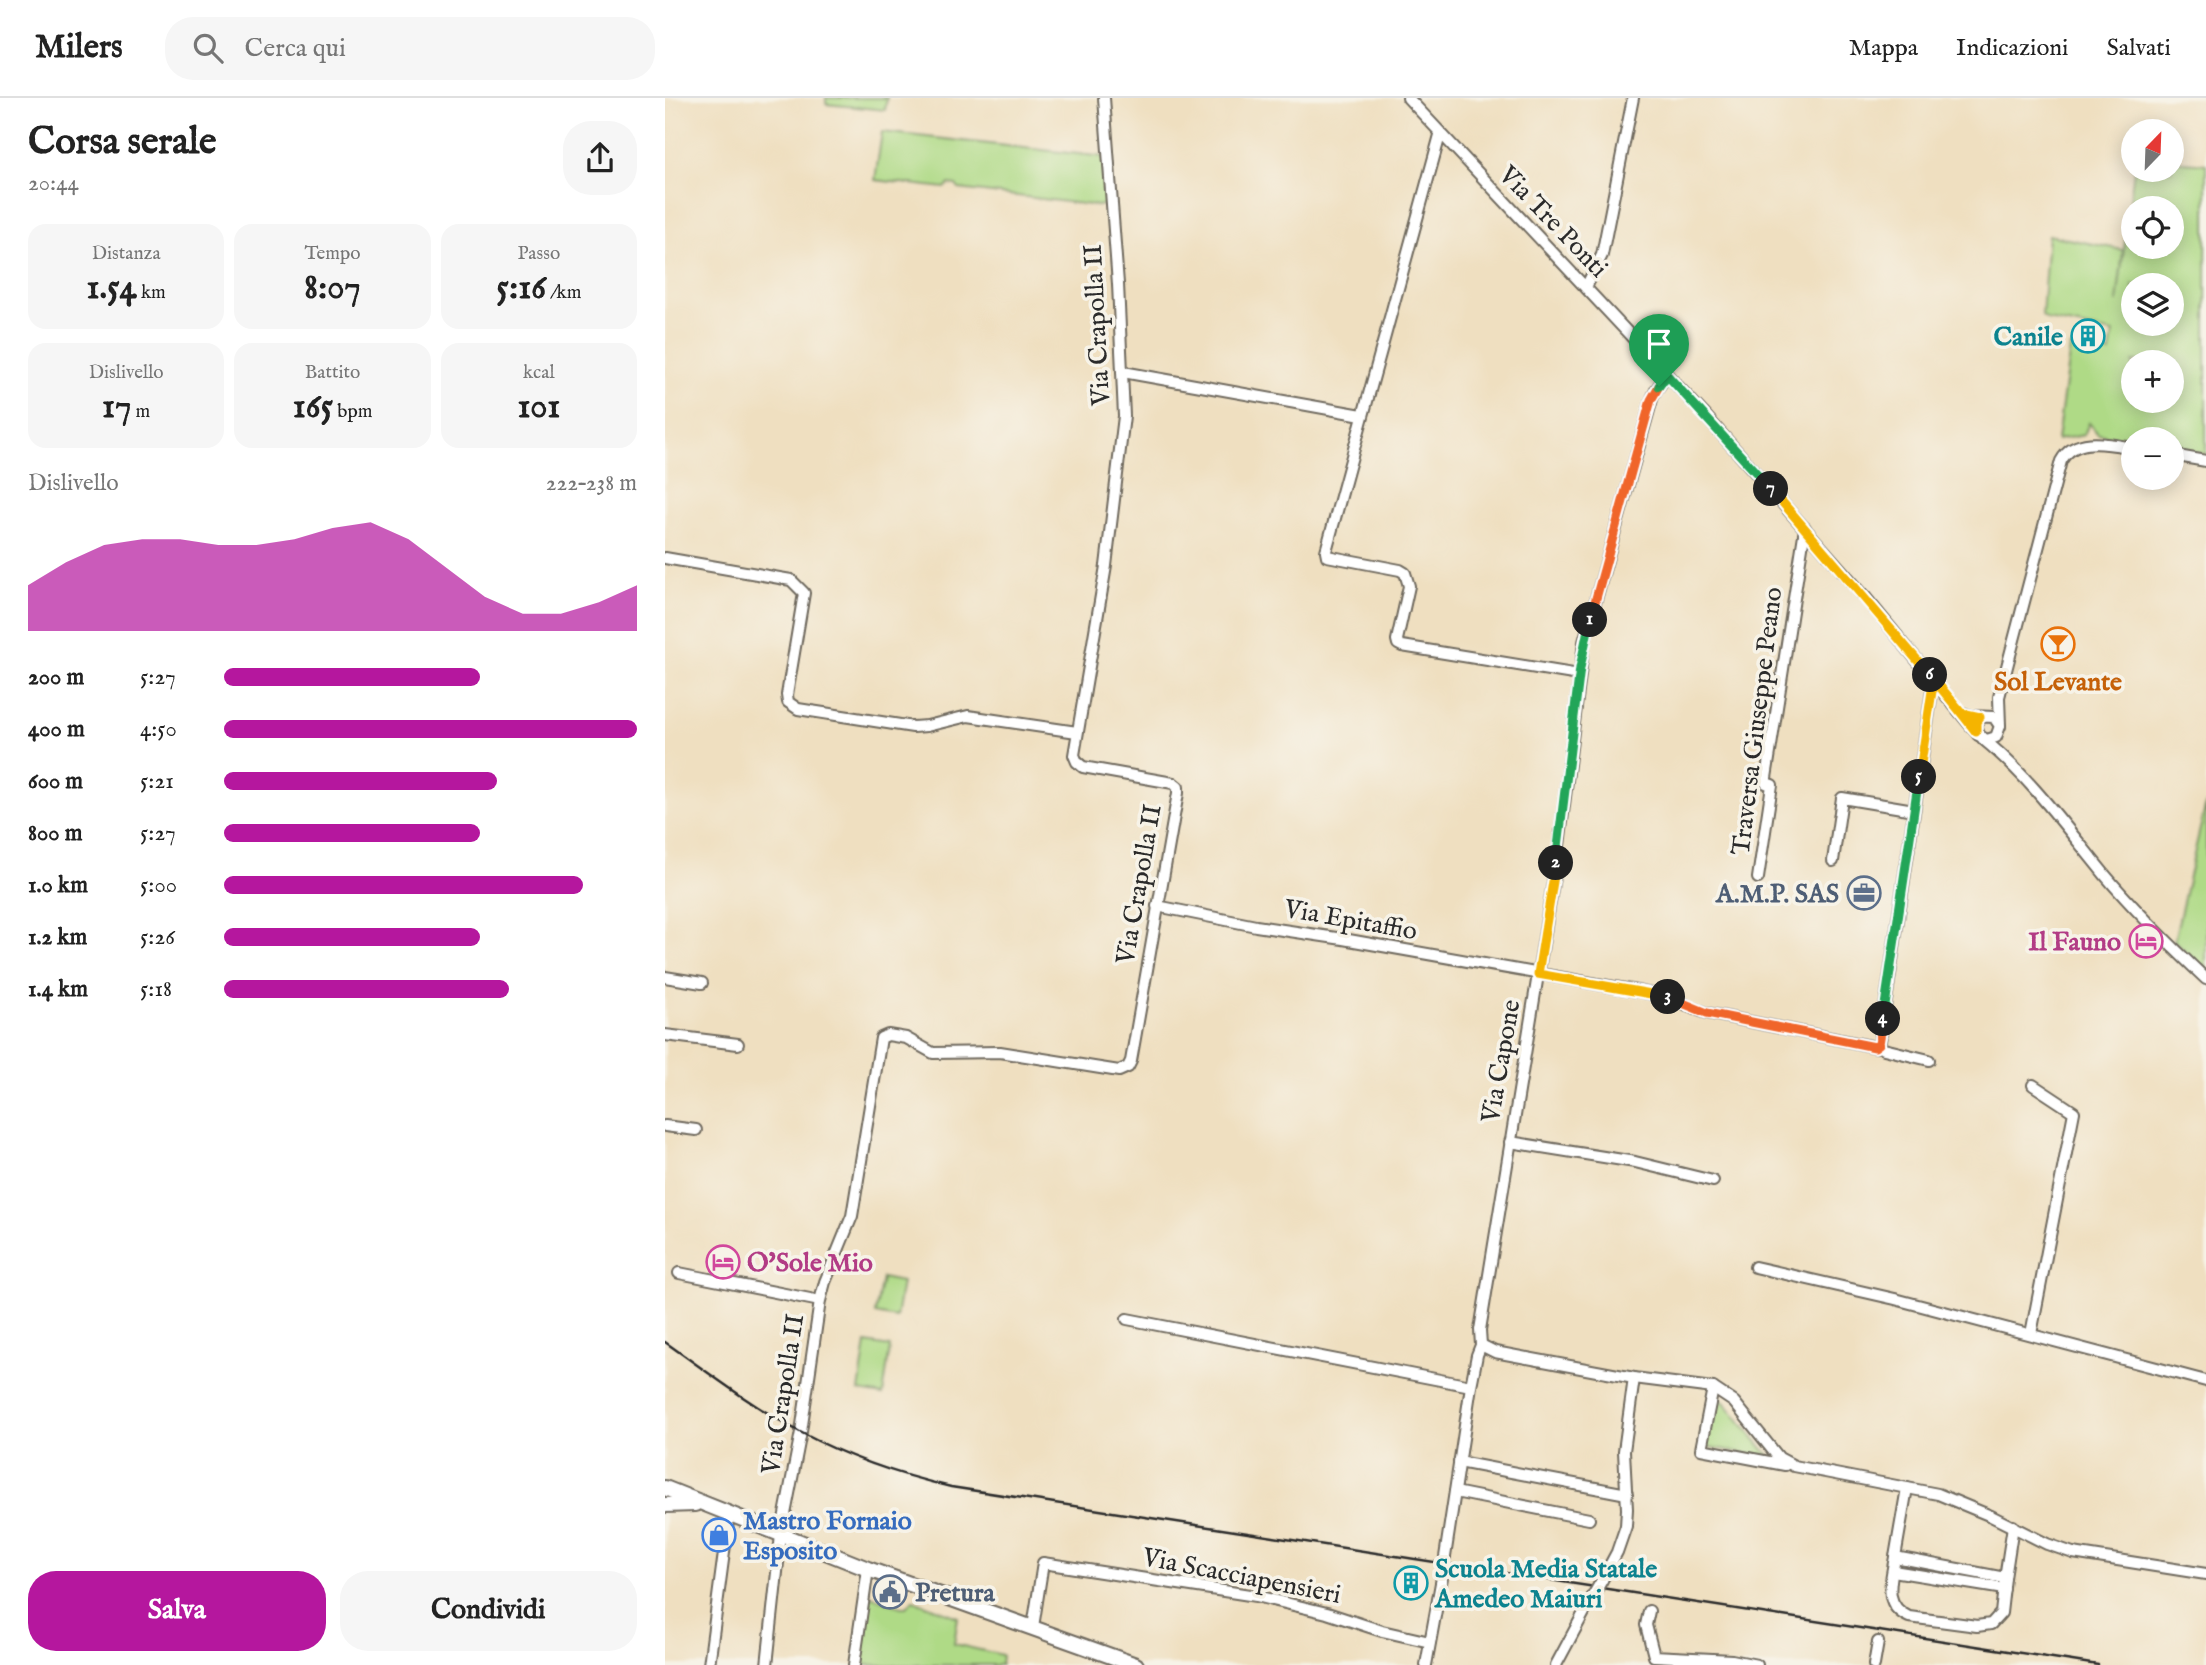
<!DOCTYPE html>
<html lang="it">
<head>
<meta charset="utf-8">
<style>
	body { margin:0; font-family:"IM FELL English",serif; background:#f6f6f6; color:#222; height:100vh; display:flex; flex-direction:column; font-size:26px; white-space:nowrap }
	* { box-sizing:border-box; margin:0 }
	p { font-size:23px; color:#767676 }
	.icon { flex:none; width:38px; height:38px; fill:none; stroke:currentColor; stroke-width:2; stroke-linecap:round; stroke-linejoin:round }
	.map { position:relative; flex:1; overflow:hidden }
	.details { display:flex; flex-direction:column; background:#fff; width:665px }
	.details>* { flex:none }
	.needle { width:46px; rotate:23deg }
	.fabs { position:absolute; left:1456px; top:21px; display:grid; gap:14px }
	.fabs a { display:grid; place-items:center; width:63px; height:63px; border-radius:50%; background:#fff; box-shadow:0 4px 18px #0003; font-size:35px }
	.pin { position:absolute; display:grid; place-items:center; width:60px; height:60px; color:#fff; margin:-72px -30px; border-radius:50% 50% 50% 0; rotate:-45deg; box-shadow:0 0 7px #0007 }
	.pin .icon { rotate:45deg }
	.km { position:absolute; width:35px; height:35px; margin:-18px; border-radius:50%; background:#222; color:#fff; font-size:19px; line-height:35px; text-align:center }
	.round { display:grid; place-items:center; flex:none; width:74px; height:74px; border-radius:28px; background:#f6f6f6 }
	.summary { display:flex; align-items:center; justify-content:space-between; height:119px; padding:0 28px }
	h1 { font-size:38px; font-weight:700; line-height:52px }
	.stats { display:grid; grid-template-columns:repeat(3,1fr); gap:10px; height:119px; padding:7px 28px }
	.stats div { display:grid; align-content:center; border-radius:18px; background:#f6f6f6; text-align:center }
	.stats b { font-size:35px; font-weight:700 }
	.stats small { font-size:19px; font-weight:400 }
	.stats p { font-size:19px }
	.chart { height:196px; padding:14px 28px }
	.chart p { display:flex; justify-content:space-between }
	.chart svg { width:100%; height:126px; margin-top:7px; fill:#b5179e; opacity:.7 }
	.primary-button { display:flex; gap:14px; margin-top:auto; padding:14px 28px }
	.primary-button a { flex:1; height:80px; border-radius:28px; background:#b5179e; color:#fff; font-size:28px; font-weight:700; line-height:80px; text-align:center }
	.primary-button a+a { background:#f6f6f6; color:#222 }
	ul { padding:0 28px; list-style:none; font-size:23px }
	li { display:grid; grid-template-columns:112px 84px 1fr; align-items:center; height:52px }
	li i { height:18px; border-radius:9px; background:#b5179e }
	header { display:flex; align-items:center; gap:42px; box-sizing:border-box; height:98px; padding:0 35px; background:#fff; border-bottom:2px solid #e0e0e0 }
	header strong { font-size:33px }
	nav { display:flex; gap:38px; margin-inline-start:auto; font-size:24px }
	.search { width:490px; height:63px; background:#f6f6f6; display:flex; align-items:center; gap:18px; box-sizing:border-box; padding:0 24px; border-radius:28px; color:#767676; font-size:26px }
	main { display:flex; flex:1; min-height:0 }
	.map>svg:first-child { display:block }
	.green { fill:#afda86; stroke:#6d8258; stroke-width:2; fill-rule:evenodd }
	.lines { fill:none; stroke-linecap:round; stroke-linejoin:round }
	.minor-casing { stroke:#706a5f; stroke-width:14 }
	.major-casing { stroke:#706a5f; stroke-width:18 }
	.minor { stroke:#fff; stroke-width:10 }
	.major { stroke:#fff; stroke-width:14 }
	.rail { stroke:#2b2b2b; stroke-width:2.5 }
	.minor-bridge-casing { stroke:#706a5f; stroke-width:14; stroke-linecap:butt }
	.minor-bridge { stroke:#fff; stroke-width:10 }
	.split-1-casing { stroke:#fff; stroke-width:14 }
	.split-2-casing { stroke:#fff; stroke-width:14 }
	.split-3-casing { stroke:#fff; stroke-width:14 }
	.split-4-casing { stroke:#fff; stroke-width:14 }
	.split-5-casing { stroke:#fff; stroke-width:14 }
	.split-6-casing { stroke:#fff; stroke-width:14 }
	.split-7-casing { stroke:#fff; stroke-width:14 }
	.split-8-casing { stroke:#fff; stroke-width:14 }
	.split-1 { stroke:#f0652b; stroke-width:9 }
	.split-2 { stroke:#22a559; stroke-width:9 }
	.split-3 { stroke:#f5b400; stroke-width:9 }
	.split-4 { stroke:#f0652b; stroke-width:9 }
	.split-5 { stroke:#22a559; stroke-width:9 }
	.split-6 { stroke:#f5b400; stroke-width:9 }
	.split-7 { stroke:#f5b400; stroke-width:9 }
	.split-8 { stroke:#22a559; stroke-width:9 }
	.labels { text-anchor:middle; stroke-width:7; stroke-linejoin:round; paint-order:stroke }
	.street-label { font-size:26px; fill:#2b2b2b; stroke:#f7f3e8 }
	.culture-label { font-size:26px; font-weight:bold; fill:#0d838f; stroke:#f7f3e8; text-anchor:end }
	.food-label { font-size:26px; font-weight:bold; fill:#c56008; stroke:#f7f3e8 }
	.service-label { font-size:26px; font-weight:bold; fill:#4e5e75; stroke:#f7f3e8; text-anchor:end }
	.hotel-label { font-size:26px; font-weight:bold; fill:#b23c85; stroke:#f7f3e8; text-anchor:end }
	.shop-label { font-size:26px; font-weight:bold; fill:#366cbe; stroke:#f7f3e8; text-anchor:start }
</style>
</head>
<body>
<header>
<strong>Milers</strong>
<div class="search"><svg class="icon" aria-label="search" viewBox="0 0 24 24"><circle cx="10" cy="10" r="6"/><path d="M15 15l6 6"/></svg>Cerca qui</div>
<nav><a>Mappa</a><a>Indicazioni</a><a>Salvati</a></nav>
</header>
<main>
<section class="details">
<div class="summary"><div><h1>Corsa serale</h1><p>20:44</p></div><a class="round"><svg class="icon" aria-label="share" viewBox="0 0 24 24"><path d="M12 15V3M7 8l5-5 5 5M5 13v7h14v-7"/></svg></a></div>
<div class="stats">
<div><p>Distanza</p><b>1.54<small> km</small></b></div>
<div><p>Tempo</p><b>8:07</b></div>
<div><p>Passo</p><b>5:16<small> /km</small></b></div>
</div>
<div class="stats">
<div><p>Dislivello</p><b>17<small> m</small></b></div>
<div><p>Battito</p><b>165<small> bpm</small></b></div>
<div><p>kcal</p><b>101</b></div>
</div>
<div class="chart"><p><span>Dislivello</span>222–238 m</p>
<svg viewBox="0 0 160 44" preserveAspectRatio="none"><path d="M0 44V28L10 20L20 14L30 12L40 12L50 14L60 14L70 12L80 8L90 6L100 12L110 22L120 32L130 38L140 38L150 34L160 28V44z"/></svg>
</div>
<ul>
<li><b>200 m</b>5:27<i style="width:62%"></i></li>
<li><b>400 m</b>4:50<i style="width:100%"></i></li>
<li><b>600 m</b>5:21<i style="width:66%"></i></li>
<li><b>800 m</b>5:27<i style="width:62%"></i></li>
<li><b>1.0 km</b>5:00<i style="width:87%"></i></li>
<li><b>1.2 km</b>5:26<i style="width:62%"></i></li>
<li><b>1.4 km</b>5:18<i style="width:69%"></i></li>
</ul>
<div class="primary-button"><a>Salva</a><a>Condividi</a></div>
</section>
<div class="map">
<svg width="1541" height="1567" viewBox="0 0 1541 1567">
	<rect width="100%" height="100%" fill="#f7f3e8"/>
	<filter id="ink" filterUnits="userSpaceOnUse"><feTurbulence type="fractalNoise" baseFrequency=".0143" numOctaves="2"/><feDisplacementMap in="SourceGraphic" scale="14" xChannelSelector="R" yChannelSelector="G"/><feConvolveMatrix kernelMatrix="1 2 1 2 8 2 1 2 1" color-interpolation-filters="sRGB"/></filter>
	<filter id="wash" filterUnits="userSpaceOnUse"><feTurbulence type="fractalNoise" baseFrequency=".00686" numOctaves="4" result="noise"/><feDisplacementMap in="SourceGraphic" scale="28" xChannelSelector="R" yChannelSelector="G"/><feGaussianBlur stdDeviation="1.57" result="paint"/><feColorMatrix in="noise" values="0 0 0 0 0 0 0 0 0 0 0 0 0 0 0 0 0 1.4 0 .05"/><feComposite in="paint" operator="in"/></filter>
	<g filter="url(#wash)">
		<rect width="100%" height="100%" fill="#efdfc0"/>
		<g class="green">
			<polygon points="161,0 222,0 220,12 161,6"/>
			<polygon points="217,34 440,59 443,105 434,108 294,91 291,87 284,86 280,90 210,82"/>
			<path d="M1507 63 1541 66V356L1507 350V341L1468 343 1433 336 1424 325 1419 337 1392 342 1405 249 1445 255 1448 235 1383 222 1377 218 1383 137 1458 152 1452 205 1469 72H1507ZM1468 110H1507V149H1468ZM1468 187H1507V226H1468ZM1468 264H1507V303H1468Z"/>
			<polygon points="1541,705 1541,872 1509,843"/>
			<polygon points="217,1180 237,1184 231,1220 210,1216"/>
			<polygon points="201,1245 225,1249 218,1297 194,1293"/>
			<polygon points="1049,1297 1059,1304 1106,1360 1039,1348"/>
			<polygon points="206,1498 236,1509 242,1509 248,1502 293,1519 289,1546 337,1557 336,1567 193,1567 199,1503 204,1505"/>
		</g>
	</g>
	<g filter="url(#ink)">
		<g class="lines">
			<defs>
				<g id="minor">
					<polyline points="743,0 1038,315 1201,500 1311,634"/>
					<polyline points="775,37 661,453 662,458 735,472 740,475 744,488 732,542 733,546 737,548 914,577"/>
					<polyline points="921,189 937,157 968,0"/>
					<polyline points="458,274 697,317"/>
					<polyline points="1507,357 1541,363"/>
					<polyline points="0,460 126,482 139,495 122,597 123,604 133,611 248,629 262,628 303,618 412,634"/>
					<polyline points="1297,615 1306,618 1329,619 1335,628 1331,639 1322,642 1313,637 1310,627 1315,619"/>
					<path d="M1335 628 1334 599 1396 363C1410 337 1445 346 1468 350"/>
					<path d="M1318 641C1365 679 1402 731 1440 777 1471 814 1506 848 1541 881"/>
					<polyline points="1168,763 1177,700 1249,712"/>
					<polyline points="1093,780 1107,687 1101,685 1101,680 1140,430"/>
					<polyline points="492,808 591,828 678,841 972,893 1012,901 1022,908 1042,915 1211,949 1215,943 1267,593 1272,585"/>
					<polyline points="0,879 37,885"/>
					<polyline points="0,937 73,946"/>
					<polyline points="1213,947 1219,951 1264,962"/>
					<polyline points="0,1028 31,1032"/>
					<polyline points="845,1044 970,1064 1048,1083"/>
					<polyline points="1090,1169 1230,1201 1541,1283"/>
					<polyline points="14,1175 155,1203"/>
					<polyline points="462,1221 806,1288"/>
					<polyline points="1366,1236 1409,1014 1368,987"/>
					<polyline points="816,1247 830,1254 969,1280 1048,1290 1069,1304 1114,1360 1129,1368 1273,1396 1326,1418 1382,1446 1408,1455 1541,1476"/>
					<polyline points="1048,1290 1036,1351 1120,1367"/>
					<polyline points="794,1364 962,1396"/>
					<polyline points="1242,1390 1230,1459 1340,1480 1348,1428"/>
					<polyline points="790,1394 924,1421"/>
					<polyline points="780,1459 806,1288 812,1257 816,1247 815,1232 894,748 919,544 987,301 991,292 1002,277"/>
					<path d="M1230 1459C1226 1483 1217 1507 1244 1519L1312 1528 1326 1526 1336 1515 1340 1480"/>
					<polyline points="1228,1473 1339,1491"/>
					<polyline points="937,1482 952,1454 961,1428 962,1411 959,1353 969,1280"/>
					<polyline points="984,1513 981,1527 989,1558 1067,1562 1092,1567"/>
					<polyline points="368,1529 378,1465 591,1498 662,1515 717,1533 765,1544"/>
					<polyline points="44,1567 64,1417"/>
					<polyline points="102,1567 116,1437 136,1334 155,1203 160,1184 187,1118 216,940 223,937 241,940 268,955 335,954 454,973 463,969 466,963 513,695 513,689 508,685 418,669 412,664 409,657 441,468 459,318 453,186 439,0"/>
					<polyline points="189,1567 203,1471"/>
					<polyline points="761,1567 778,1474"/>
					<polyline points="891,1567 929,1496"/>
					<polyline points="1209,1567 1213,1544"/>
				</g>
				<g id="major">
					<polyline points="0,1390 203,1471 471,1567"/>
					<polyline points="0,1407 30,1406"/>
				</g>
			</defs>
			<use href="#minor" class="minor-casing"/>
			<use href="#major" class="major-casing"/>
			<use href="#minor" class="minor"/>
			<use href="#major" class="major"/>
			<path class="rail" d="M0 1244C44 1275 87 1308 135 1334 182 1359 234 1377 286 1389L1433 1567"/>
			<defs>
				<polyline id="minor-bridge" points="929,1496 937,1482"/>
			</defs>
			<use href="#minor-bridge" class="minor-bridge-casing"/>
			<use href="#minor-bridge" class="minor-bridge"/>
		</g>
	</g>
	<g class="lines" filter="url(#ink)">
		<defs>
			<polyline id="split-1" points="925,522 986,302 994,288"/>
			<polyline id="split-2" points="891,765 915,570 925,522"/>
			<polyline id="split-3" points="891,765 873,876 1003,899"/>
			<polyline id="split-4" points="1003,899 1042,915 1210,949 1214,946 1218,921"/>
			<polyline id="split-5" points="1218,921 1254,679"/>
			<path id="split-6" d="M1254 679 1267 593 1272 585 1297 615 1315 619 1311 624V634C1296 614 1281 596 1265 577"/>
			<polyline id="split-7" points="1106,391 1265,577"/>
			<polyline id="split-8" points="994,288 1002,277 1106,391"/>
		</defs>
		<use href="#split-1" class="split-1-casing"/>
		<use href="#split-2" class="split-2-casing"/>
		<use href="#split-3" class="split-3-casing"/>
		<use href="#split-4" class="split-4-casing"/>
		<use href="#split-5" class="split-5-casing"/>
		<use href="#split-6" class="split-6-casing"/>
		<use href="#split-7" class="split-7-casing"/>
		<use href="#split-8" class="split-8-casing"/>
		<use href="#split-1" class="split-1"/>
		<use href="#split-2" class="split-2"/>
		<use href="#split-3" class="split-3"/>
		<use href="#split-4" class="split-4"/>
		<use href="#split-5" class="split-5"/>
		<use href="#split-6" class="split-6"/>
		<use href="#split-7" class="split-7"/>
		<use href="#split-8" class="split-8"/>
	</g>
	<defs>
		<symbol id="building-ring" viewBox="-11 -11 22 22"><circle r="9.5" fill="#f7f3e8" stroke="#0f9aa8" stroke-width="1.5"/><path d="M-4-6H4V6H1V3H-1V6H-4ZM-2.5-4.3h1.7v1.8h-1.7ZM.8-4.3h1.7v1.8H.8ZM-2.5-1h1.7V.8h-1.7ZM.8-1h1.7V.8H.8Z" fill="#0f9aa8"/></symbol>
		<symbol id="bar-ring" viewBox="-11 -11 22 22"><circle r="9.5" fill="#f7f3e8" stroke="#e8710a" stroke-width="1.5"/><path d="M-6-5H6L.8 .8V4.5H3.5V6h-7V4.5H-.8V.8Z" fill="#e8710a"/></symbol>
		<symbol id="office-ring" viewBox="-11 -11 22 22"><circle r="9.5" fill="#f7f3e8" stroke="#5c6f8a" stroke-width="1.5"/><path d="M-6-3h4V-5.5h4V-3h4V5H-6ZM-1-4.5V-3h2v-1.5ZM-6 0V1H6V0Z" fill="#5c6f8a"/></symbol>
		<symbol id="hotel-ring" viewBox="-11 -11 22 22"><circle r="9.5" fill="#f7f3e8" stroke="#d1479c" stroke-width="1.5"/><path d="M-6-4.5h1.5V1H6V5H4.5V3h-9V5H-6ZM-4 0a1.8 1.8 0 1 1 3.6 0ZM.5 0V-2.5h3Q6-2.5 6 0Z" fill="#d1479c"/></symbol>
		<symbol id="shop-ring" viewBox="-11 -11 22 22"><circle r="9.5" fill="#f7f3e8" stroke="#3f7fe0" stroke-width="1.5"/><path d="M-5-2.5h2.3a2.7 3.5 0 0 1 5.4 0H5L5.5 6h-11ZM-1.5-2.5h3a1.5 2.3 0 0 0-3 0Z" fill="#3f7fe0"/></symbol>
		<symbol id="civic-ring" viewBox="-11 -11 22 22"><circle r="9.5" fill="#f7f3e8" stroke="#5c6f8a" stroke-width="1.5"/><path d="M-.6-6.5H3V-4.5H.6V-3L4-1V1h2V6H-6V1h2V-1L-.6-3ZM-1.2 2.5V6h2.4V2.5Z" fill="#5c6f8a"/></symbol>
	</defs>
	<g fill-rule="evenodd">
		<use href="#building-ring" x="1404" y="219" width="38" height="38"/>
		<use href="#bar-ring" x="1374" y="527" width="38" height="38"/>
		<use href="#office-ring" x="1180" y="776" width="38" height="38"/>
		<use href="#hotel-ring" x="1462" y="824" width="38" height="38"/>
		<use href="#hotel-ring" x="39" y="1145" width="38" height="38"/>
		<use href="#shop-ring" x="35" y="1418" width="38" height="38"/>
		<use href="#building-ring" x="727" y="1466" width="38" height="38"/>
		<use href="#civic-ring" x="206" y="1475" width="38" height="38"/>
	</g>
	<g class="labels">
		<g class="street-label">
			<text transform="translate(889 123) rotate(46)" y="9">Via Tre Ponti</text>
			<text transform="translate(431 227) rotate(-93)" y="9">Via Crapolla II</text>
			<text transform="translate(1091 623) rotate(-83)" y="9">Traversa Giuseppe Peano</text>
			<text transform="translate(473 786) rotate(-80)" y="9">Via Crapolla II</text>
			<text transform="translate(686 821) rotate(10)" y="9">Via Epitaffio</text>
			<text transform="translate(835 963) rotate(-80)" y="9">Via Capone</text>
			<text transform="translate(117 1296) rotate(-81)" y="9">Via Crapolla II</text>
			<text transform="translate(577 1477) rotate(11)" y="9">Via Scacciapensieri</text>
		</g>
		<g class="culture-label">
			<text x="1398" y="247">Canile</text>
			<text x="770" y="1479" text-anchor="start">Scuola Media Statale<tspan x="770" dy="30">Amedeo Maiuri</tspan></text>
		</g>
		<g class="food-label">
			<text x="1393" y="592">Sol Levante</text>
		</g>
		<g class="service-label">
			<text x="1174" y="804">A.M.P. SAS</text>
			<text x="250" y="1503" text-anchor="start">Pretura</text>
		</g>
		<g class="hotel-label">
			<text x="1456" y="852">Il Fauno</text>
			<text x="82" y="1173" text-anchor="start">O'Sole Mio</text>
		</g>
		<g class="shop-label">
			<text x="78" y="1431">Mastro Fornaio<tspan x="78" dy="30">Esposito</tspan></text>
		</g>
	</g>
</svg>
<div class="fabs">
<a><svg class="needle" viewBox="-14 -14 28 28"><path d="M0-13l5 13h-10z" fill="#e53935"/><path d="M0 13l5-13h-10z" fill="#767676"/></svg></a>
<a><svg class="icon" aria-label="locate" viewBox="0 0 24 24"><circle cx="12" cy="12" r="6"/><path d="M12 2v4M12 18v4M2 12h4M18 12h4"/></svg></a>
<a><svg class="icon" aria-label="layers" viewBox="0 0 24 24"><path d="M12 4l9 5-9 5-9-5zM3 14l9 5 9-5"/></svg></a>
<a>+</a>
<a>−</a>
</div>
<div class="pin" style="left:994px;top:288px;background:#1e9e55"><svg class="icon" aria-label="arrive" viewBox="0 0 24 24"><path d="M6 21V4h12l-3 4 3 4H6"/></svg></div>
<b class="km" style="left:925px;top:522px">1</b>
<b class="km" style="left:891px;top:765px">2</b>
<b class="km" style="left:1003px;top:899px">3</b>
<b class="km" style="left:1218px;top:921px">4</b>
<b class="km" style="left:1254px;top:679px">5</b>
<b class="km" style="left:1265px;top:577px">6</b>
<b class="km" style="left:1106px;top:391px">7</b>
</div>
</main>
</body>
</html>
